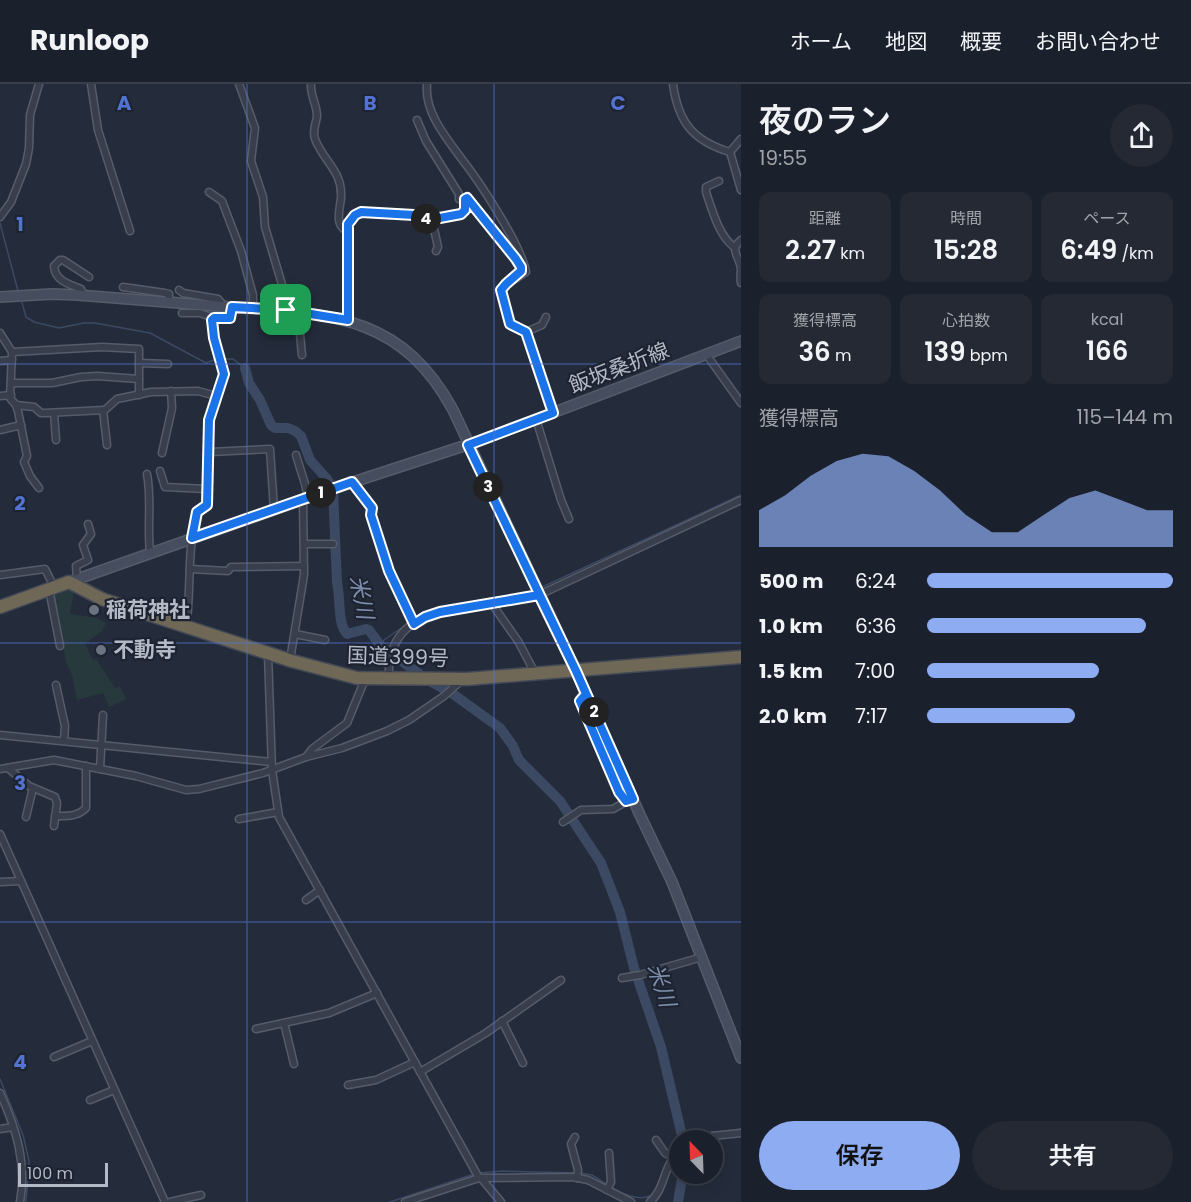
<!DOCTYPE html>
<html lang="ja">
<head>
<meta charset="utf-8">
<style>
	body { margin:0; font-family:Poppins,"Noto Sans JP",sans-serif; background:#242934; color:#f1f3f6; height:100vh; display:flex; flex-direction:column; font-size:22px; white-space:nowrap }
	* { box-sizing:border-box; margin:0 }
	p { font-size:20px; color:#a0a3a9 }
	.icon { flex:none; width:33px; height:33px; fill:none; stroke:currentColor; stroke-width:2; stroke-linecap:round; stroke-linejoin:round }
	.map { position:relative; flex:1; overflow:hidden }
	.side { display:flex; flex-direction:column; background:#1b212c; width:450px }
	.side>* { flex:none }
	.needle { width:39px; rotate:337deg }
	.tools { position:absolute; left:669px; top:1046px; display:grid; gap:12px }
	.tools a { display:grid; place-items:center; width:54px; height:54px; border-radius:50%; background:#1b212c; box-shadow:0 3px 15px #0003,0 0 0 2px #393e48; font-size:30px }
	.scale { position:absolute; left:18px; bottom:15px; width:90px; box-sizing:border-box; padding-left:6px; border:3px solid #b4b9c6; border-top:0; font-size:16px; line-height:21px; white-space:nowrap; color:#b4b9c6; -webkit-text-stroke:4px #1d2330; paint-order:stroke }
	.pin { position:absolute; display:grid; place-items:center; width:51px; height:51px; color:#fff; margin:-26px; border-radius:12px; box-shadow:0 3px 9px #0006 }
	.km { position:absolute; width:30px; height:30px; margin:-15px; border-radius:50%; background:#222; color:#fff; font-size:16px; line-height:30px; text-align:center }
	.round { display:grid; place-items:center; flex:none; width:63px; height:63px; border-radius:32px; background:#242934 }
	.summary { display:flex; align-items:center; justify-content:space-between; height:102px; padding:0 18px }
	h1 { font-size:33px; font-weight:600; line-height:45px }
	.metrics { display:grid; grid-template-columns:repeat(3,1fr); gap:9px; height:102px; padding:6px 18px }
	.metrics div { display:grid; align-content:center; border-radius:12px; background:#242934; text-align:center }
	.metrics b { font-size:26px; font-weight:600 }
	.metrics small { font-size:16px; font-weight:400 }
	.metrics p { font-size:16px }
	.chart { height:168px; padding:12px 18px }
	.chart p { display:flex; justify-content:space-between }
	.chart svg { width:100%; height:108px; margin-top:6px; fill:#8eacf1; opacity:.7 }
	.primary-button { display:flex; gap:12px; margin-top:auto; padding:12px 18px }
	.primary-button a { flex:1; height:69px; border-radius:36px; background:#8eacf1; color:#111; font-size:24px; font-weight:600; line-height:69px; text-align:center }
	.primary-button a+a { background:#242934; color:#f1f3f6 }
	ul { padding:0 18px; list-style:none; font-size:20px }
	li { display:grid; grid-template-columns:96px 72px 1fr; align-items:center; height:45px }
	li i { height:15px; border-radius:8px; background:#8eacf1 }
	header { display:flex; align-items:center; gap:36px; box-sizing:border-box; height:84px; padding:0 30px; background:#1b212c; border-bottom:2px solid #393e48 }
	header strong { font-size:28px }
	nav { display:flex; gap:33px; margin-inline-start:auto; font-size:21px }
	main { display:flex; flex:1; min-height:0 }
	.map>svg:first-child { display:block }
	.green { fill:#27393d }
	.lines { fill:none; stroke-linecap:round; stroke-linejoin:round }
	.stream { stroke:#3b4963; stroke-width:1.5 }
	.river { stroke:#3b4963; stroke-width:10 }
	.street-casing { stroke:#565c69; stroke-width:9 }
	.secondary-casing { stroke:#565c69; stroke-width:12 }
	.highway-casing { stroke:#434956; stroke-width:15 }
	.street { stroke:#383e4b; stroke-width:6 }
	.secondary { stroke:#464d5e; stroke-width:9 }
	.highway { stroke:#706856; stroke-width:12 }
	.route-casing { stroke:#fff; stroke-width:12 }
	.route { stroke:#1a73e8; stroke-width:8 }
	.grid { fill:none; stroke:#5273d2; stroke-width:1.5; stroke-opacity:0.55 }
	.worship-dot { fill:#6b7280; stroke:#1d2330; stroke-width:2 }
	.labels { text-anchor:middle; stroke-width:4.5; stroke-linejoin:round; paint-order:stroke }
	.street-label { font-size:21px; fill:#b4b9c6; stroke:#1d2330 }
	.poi-label { font-size:21px; font-weight:bold; fill:#b4b9c6; stroke:#1d2330; text-anchor:start }
	.water-label { font-size:22px; font-style:italic; fill:#7d8eac; stroke:#1d2330 }
	.grid-label { font-size:20px; text-anchor:middle; font-weight:bold; fill:#5273d2; stroke:#1d2330; stroke-width:4.5; stroke-linejoin:round; paint-order:stroke }
</style>
</head>
<body>
<header>
<strong>Runloop</strong>
<nav><a>ホーム</a><a>地図</a><a>概要</a><a>お問い合わせ</a></nav>
</header>
<main>
<div class="map">
<svg width="741" height="1118" viewBox="0 0 741 1118">
	<rect width="100%" height="100%" fill="#242c3b"/>
	<polygon class="green" points="64,503 74,506 70,530 97,534 106,539 102,547 85,560 93,576 96,575 115,604 120,602 126,615 109,623 103,609 77,616 72,591 66,578 54,510"/>
	<g class="lines">
		<g class="stream">
			<polyline points="0,139 18,207"/>
			<polyline points="21,215 26,233 34,238 59,244 84,239 95,239 150,249 206,279 217,275"/>
			<polyline points="222,275 233,275 245,284"/>
			<polyline points="540,504 741,411"/>
			<polyline points="515,512 533,507"/>
			<polyline points="416,534 432,526 442,525"/>
			<polyline points="380,561 384,556 407,540"/>
			<polyline points="0,995 23,1051 29,1077 26,1118"/>
			<polyline points="733,1047 741,1045"/>
			<polyline points="694,1056 711,1048 728,1047"/>
			<polyline points="672,1069 680,1063"/>
			<polyline points="479,1089 502,1087 576,1089"/>
			<polyline points="581,1089 592,1091 606,1100"/>
			<path d="M610 1103C623 1110 639 1118 652 1111"/>
			<polyline points="655,1107 669,1073"/>
			<polyline points="390,1118 474,1090"/>
		</g>
		<g class="river">
			<path d="M245 284 249 299 260 316 271 341 275 344H288L295 347 301 352 310 376 327 395 333 406 337 499C341 515 337 539 347 550L366 545 369 546 380 561 426 595 453 610 500 644 513 662 519 676 560 717 601 779 620 828 634 884 661 963 683 1056"/>
			<polyline points="678,1118 683,1089"/>
		</g>
		<defs>
			<g id="street">
				<polyline points="91,0 98,46 130,147"/>
				<polyline points="239,0 255,44 251,77 263,113 265,143 286,214 287,231 300,250 302,271"/>
				<path d="M311 0C310 11 317 21 317 32 316 40 312 47 315 55 323 77 343 87 341 114 340 125 334 141 347 147"/>
				<path d="M427 0C424 29 448 56 464 78 481 100 522 163 526 188L515 195"/>
				<path d="M673 0C678 38 693 57 730 68"/>
				<polyline points="417,36 426,57 459,110 459,115 467,114 521,183 521,187 506,200 501,206 510,240 526,248 531,258 553,329"/>
				<polyline points="741,55 730,68 741,106"/>
				<path d="M719 97 706 103V108C712 126 719 152 734 163"/>
				<polyline points="209,108 222,117 241,167 253,211 253,224"/>
				<polyline points="0,133 11,118 26,80 29,64 30,31 39,0"/>
				<polyline points="429,136 434,145 438,163 436,167"/>
				<path d="M741 156C729 166 739 172 741 184 741 189 740 194 741 199"/>
				<polyline points="123,203 165,209 169,210 169,218"/>
				<polyline points="179,206 183,209 218,215 224,222"/>
				<path d="M84 212 81 205C69 200 55 197 54 182L60 176H63L89 193"/>
				<polyline points="182,229 200,229 214,234"/>
				<polyline points="348,236 347,149 348,140 355,131 369,128 414,131 429,136 461,130 465,126 465,115"/>
				<polyline points="526,248 542,241 546,233"/>
				<polyline points="0,249 12,268 10,314 16,321 18,327 27,372 24,378 30,392 39,404"/>
				<polyline points="12,268 102,263 139,265 139,311"/>
				<polyline points="706,270 741,319"/>
				<polyline points="0,277 12,276"/>
				<polyline points="139,279 168,280"/>
				<polyline points="11,299 52,299 81,293 97,292 139,295"/>
				<polyline points="0,312 11,311"/>
				<polyline points="16,321 34,323 41,329 45,329 105,326 117,315 151,308 198,307 216,312"/>
				<polyline points="103,326 107,361"/>
				<polyline points="54,329 56,356"/>
				<polyline points="536,335 561,416 569,435"/>
				<polyline points="0,346 21,341"/>
				<polyline points="210,368 270,365 274,426"/>
				<polyline points="162,369 172,324 171,307"/>
				<polyline points="296,371 305,400 308,414"/>
				<polyline points="160,387 165,403 207,405"/>
				<path d="M147 390C152 416 147 442 150 468"/>
				<polyline points="352,398 372,424 371,431 389,487 414,540"/>
				<polyline points="304,460 333,460"/>
				<polyline points="190,485 228,487 231,483 304,482"/>
				<polyline points="0,491 45,485 54,503"/>
				<polyline points="77,495 76,482 88,476 83,461 91,450 88,440"/>
				<polyline points="49,505 60,562"/>
				<polyline points="492,520 518,557 535,589"/>
				<path d="M186 543C192 504 186 464 198 426L207 421 209 336 224 290 214 254 212 236 214 234H230L232 223"/>
				<polyline points="295,550 325,556"/>
				<polyline points="268,570 272,686 279,733 479,1094"/>
				<polyline points="290,576 304,491 303,415"/>
				<path d="M389 594C387 558 405 537 440 528L539 511 741 416"/>
				<polyline points="56,601 65,642 64,657"/>
				<polyline points="586,610 580,617 619,708 626,717"/>
				<polyline points="0,651 271,678"/>
				<polyline points="306,673 312,665 347,639 365,595"/>
				<polyline points="8,684 29,702 55,713 57,719 54,742"/>
				<polyline points="0,685 54,676 136,692 186,706 199,705 263,689 306,673 342,664 387,647 409,636 444,612 462,596"/>
				<polyline points="100,685 103,631"/>
				<path d="M55 732C67 732 77 733 86 724V682"/>
				<polyline points="26,733 33,704"/>
				<polyline points="239,735 278,728"/>
				<polyline points="563,738 581,726 613,725 629,716"/>
				<polyline points="0,750 165,1118"/>
				<polyline points="0,798 21,797"/>
				<polyline points="306,816 320,806"/>
				<polyline points="622,894 640,891 702,873"/>
				<polyline points="502,937 523,979"/>
				<polyline points="284,939 294,980"/>
				<polyline points="256,945 329,929 377,909"/>
				<polyline points="54,973 92,957"/>
				<polyline points="420,988 486,949 561,896"/>
				<polyline points="348,1001 376,996 415,978"/>
				<path d="M0 1009C16 1044 27 1079 20 1118"/>
				<polyline points="90,1016 114,1006"/>
				<polyline points="0,1045 13,1043"/>
				<polyline points="575,1053 571,1060 578,1086 577,1094"/>
				<polyline points="656,1056 665,1069 673,1073"/>
				<polyline points="703,1056 712,1052 741,1049"/>
				<polyline points="481,1094 501,1118"/>
				<polyline points="607,1106 611,1098 609,1069"/>
				<polyline points="170,1118 201,1111"/>
				<polyline points="405,1118 479,1094 573,1093 588,1096 631,1118"/>
				<path d="M650 1118C666 1104 663 1080 680 1067"/>
			</g>
			<g id="secondary">
				<path d="M0 213 52 210 78 211C128 215 178 219 229 223 326 230 400 228 453 326L576 587 640 731 672 798 741 974"/>
				<polyline points="69,498 347,400 479,357 741,257"/>
			</g>
			<polyline id="highway" points="0,523 69,498 102,515 135,526 292,577 357,594 467,595 741,573"/>
		</defs>
		<use href="#street" class="street-casing"/>
		<use href="#secondary" class="secondary-casing"/>
		<use href="#highway" class="highway-casing"/>
		<use href="#street" class="street"/>
		<use href="#secondary" class="secondary"/>
		<use href="#highway" class="highway"/>
	</g>
	<g class="lines">
		<defs>
			<polyline id="route" points="286,226 232,223 230,234 214,234 212,236 214,254 224,290 209,336 207,421 197,428 192,454 352,398 372,424 371,431 389,487 414,540 425,533 440,528 539,511 576,587 633,715 626,717 619,708 580,617 586,610 576,587 468,361 553,329 526,248 510,240 501,206 506,200 521,187 521,183 516,175 467,114 465,115 465,126 461,130 429,136 414,131 361,128 355,131 348,140 348,236 286,226"/>
		</defs>
		<use href="#route" class="route-casing"/>
		<use href="#route" class="route"/>
	</g>
	<path class="grid" d="M247 0V1118M494 0V1118M0 280H741M0 559H741M0 838H741"/>
	<g class="worship-dot">
		<circle cx="94" cy="526" r="6"/>
		<circle cx="101" cy="566" r="6"/>
	</g>
	<g class="labels">
		<g class="street-label">
			<text transform="translate(619 284) rotate(-21)" y="7">飯坂桑折線</text>
			<text transform="translate(398 573) rotate(2)" y="7">国道399号</text>
		</g>
		<g class="poi-label">
			<text x="106" y="533">稲荷神社</text>
			<text x="113" y="573">不動寺</text>
		</g>
		<g class="water-label">
			<text transform="translate(362 513) rotate(79)" y="8">米川</text>
			<text transform="translate(662 901) rotate(72)" y="8">米川</text>
		</g>
	</g>
	<g class="grid-label">
		<text x="124" y="26">A</text>
		<text x="370" y="26">B</text>
		<text x="618" y="26">C</text>
		<text x="20" y="147">1</text>
		<text x="20" y="426">2</text>
		<text x="20" y="706">3</text>
		<text x="20" y="985">4</text>
	</g>
</svg>
<div class="tools">
<a><svg class="needle" viewBox="-14 -14 28 28"><path d="M0-13l5 13h-10z" fill="#e53935"/><path d="M0 13l5-13h-10z" fill="#a0a3a9"/></svg></a>
</div>
<div class="scale">100 m</div>
<div class="pin" style="left:286px;top:226px;background:#1e9e55"><svg class="icon" aria-label="arrive" viewBox="0 0 24 24"><path d="M6 21V4h12l-3 4 3 4H6"/></svg></div>
<b class="km" style="left:321px;top:409px">1</b>
<b class="km" style="left:594px;top:628px">2</b>
<b class="km" style="left:488px;top:403px">3</b>
<b class="km" style="left:426px;top:135px">4</b>
</div>
<section class="side">
<div class="summary"><div><h1>夜のラン</h1><p>19:55</p></div><a class="round"><svg class="icon" aria-label="share" viewBox="0 0 24 24"><path d="M12 15V3M7 8l5-5 5 5M5 13v7h14v-7"/></svg></a></div>
<div class="metrics">
<div><p>距離</p><b>2.27<small> km</small></b></div>
<div><p>時間</p><b>15:28</b></div>
<div><p>ペース</p><b>6:49<small> /km</small></b></div>
</div>
<div class="metrics">
<div><p>獲得標高</p><b>36<small> m</small></b></div>
<div><p>心拍数</p><b>139<small> bpm</small></b></div>
<div><p>kcal</p><b>166</b></div>
</div>
<div class="chart"><p><span>獲得標高</span>115–144 m</p>
<svg viewBox="0 0 160 44" preserveAspectRatio="none"><path d="M0 44V29L10 23L20 15L30 9L40 6L50 7L60 13L70 21L80 31L90 38L100 38L110 31L120 24L130 21L140 25L150 29L160 29V44z"/></svg>
</div>
<ul>
<li><b>500 m</b>6:24<i style="width:100%"></i></li>
<li><b>1.0 km</b>6:36<i style="width:89%"></i></li>
<li><b>1.5 km</b>7:00<i style="width:70%"></i></li>
<li><b>2.0 km</b>7:17<i style="width:60%"></i></li>
</ul>
<div class="primary-button"><a>保存</a><a>共有</a></div>
</section>
</main>
</body>
</html>
